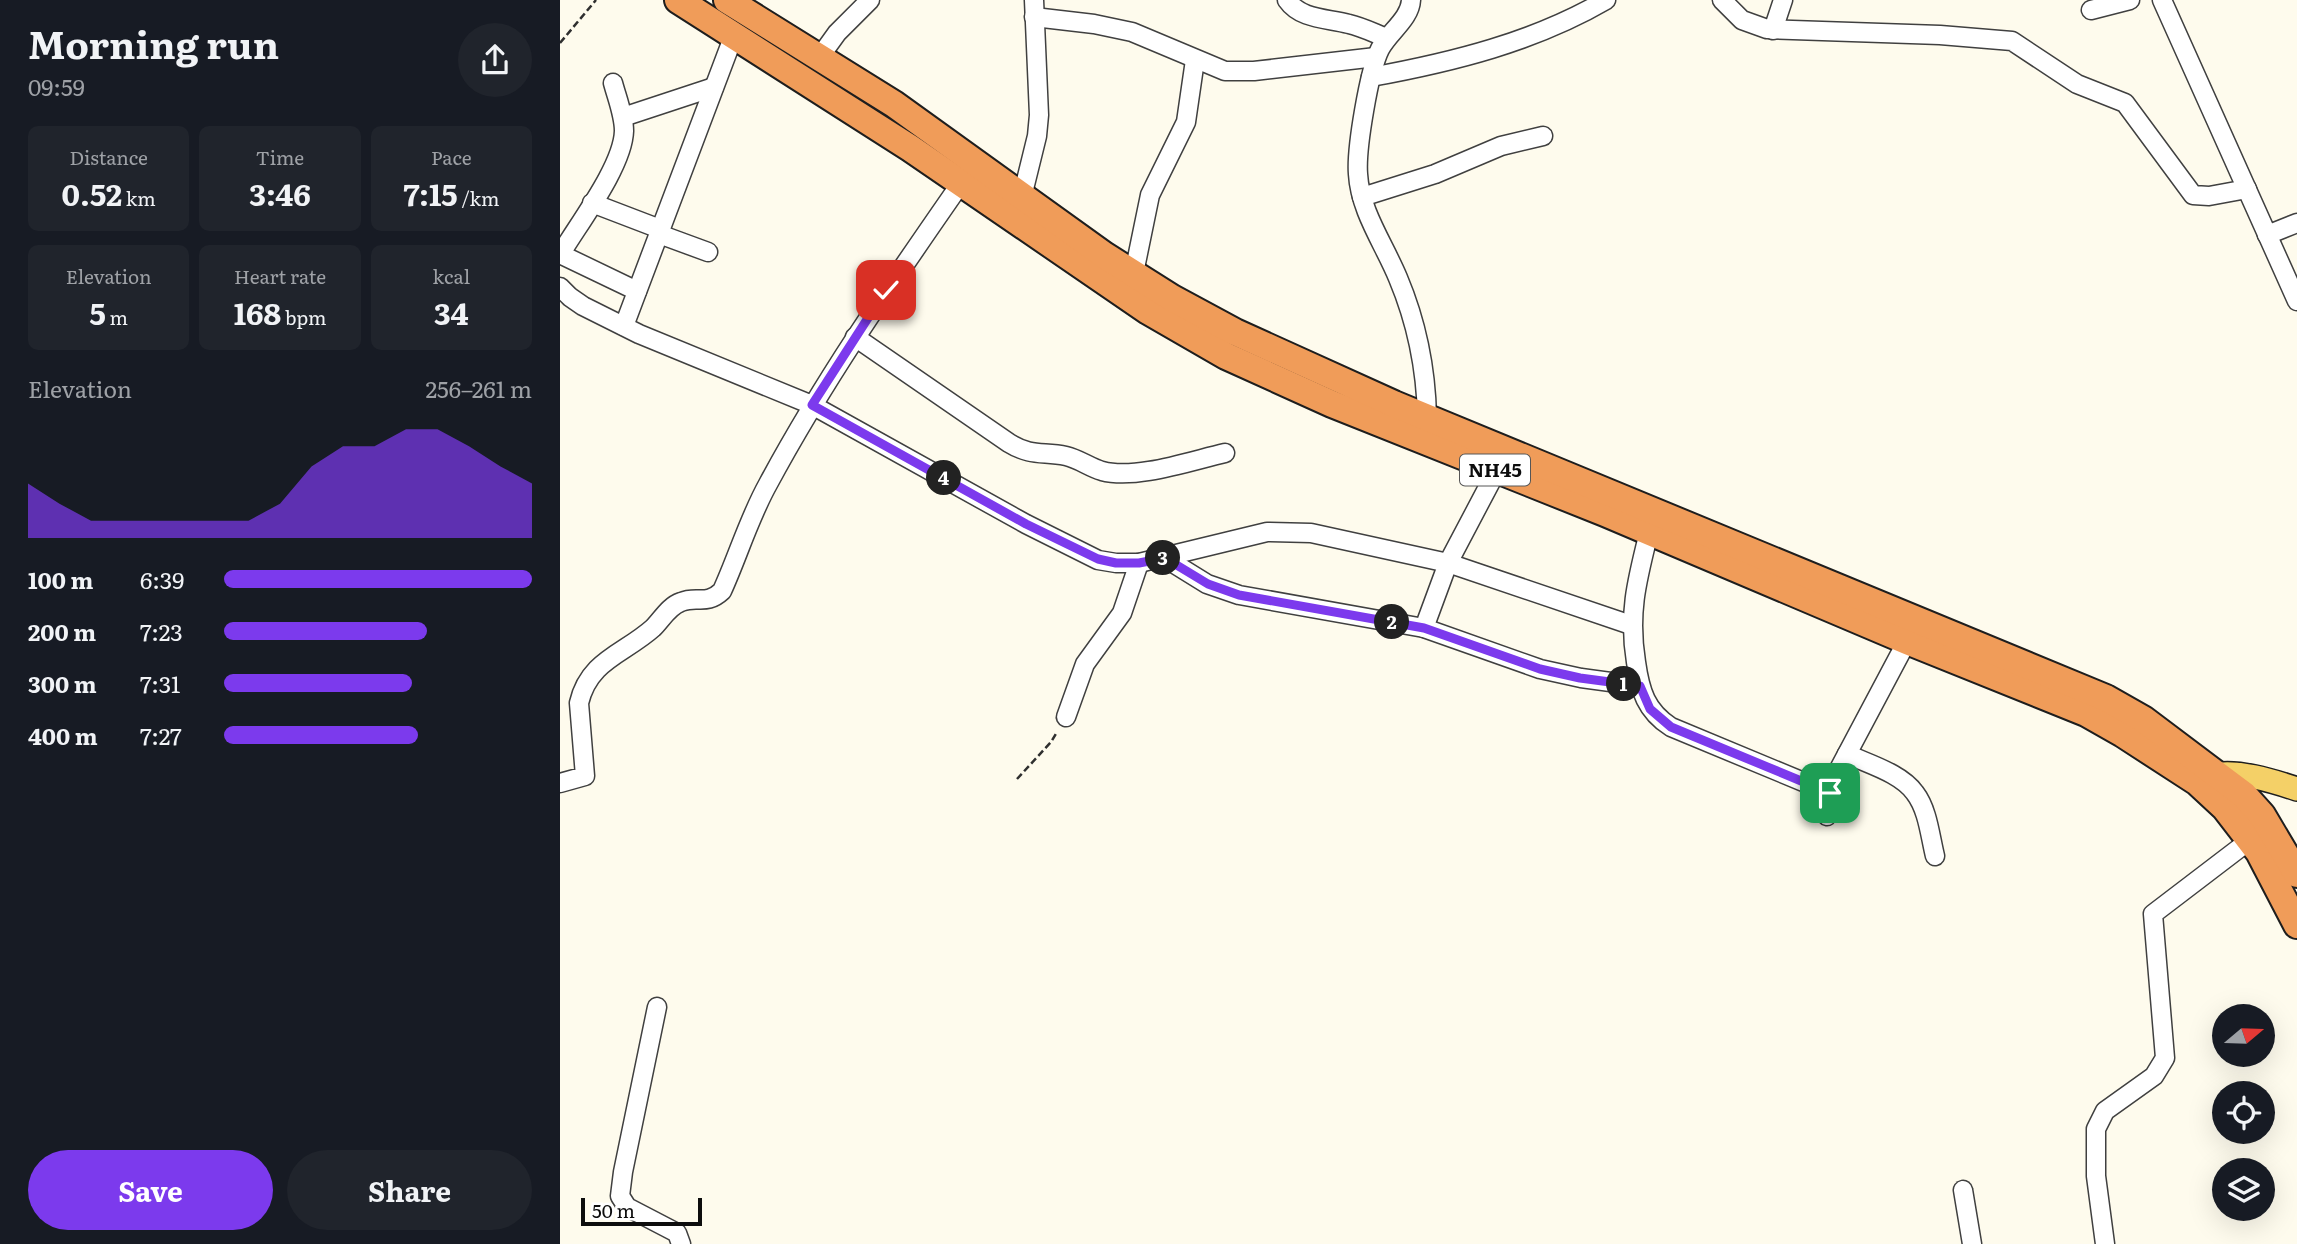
<!DOCTYPE html>
<html lang="en">
<head>
<meta charset="utf-8">
<style>
	body { margin:0; font-family:Literata,serif; background:#20242c; color:#f1f3f6; height:100vh; display:flex; flex-direction:column; font-size:26px; white-space:nowrap }
	* { box-sizing:border-box; margin:0 }
	p { font-size:23px; color:#9ea1a6 }
	.icon { flex:none; width:38px; height:38px; fill:none; stroke:currentColor; stroke-width:2; stroke-linecap:round; stroke-linejoin:round }
	.map { position:relative; flex:1; overflow:hidden }
	.drawer { display:flex; flex-direction:column; background:#171b24; width:560px }
	.drawer>* { flex:none }
	.needle { width:46px; rotate:71deg }
	.tools { position:absolute; left:1652px; top:1004px; display:grid; gap:14px }
	.tools a { display:grid; place-items:center; width:63px; height:63px; border-radius:50%; background:#171b24; box-shadow:0 7px 28px #0002; font-size:35px }
	.scale { position:absolute; left:21px; bottom:18px; width:121px; box-sizing:border-box; padding-left:7px; border:4px solid #0d0d0d; border-top:0; font-size:19px; line-height:24px; white-space:nowrap; color:#0d0d0d; -webkit-text-stroke:5px #fff; paint-order:stroke }
	.pin { position:absolute; display:grid; place-items:center; width:60px; height:60px; color:#fff; margin:-30px; border-radius:14px; box-shadow:0 4px 10px #0006 }
	.km { position:absolute; width:35px; height:35px; margin:-18px; border-radius:50%; background:#222; color:#fff; font-size:19px; line-height:35px; text-align:center }
	.round { display:grid; place-items:center; flex:none; width:74px; height:74px; border-radius:37px; background:#20242c }
	.headline { display:flex; align-items:center; justify-content:space-between; height:119px; padding:0 28px }
	h1 { font-size:38px; font-weight:700; line-height:52px }
	.stats { display:grid; grid-template-columns:repeat(3,1fr); gap:10px; height:119px; padding:7px 28px }
	.stats div { display:grid; align-content:center; border-radius:10px; background:#20242c; text-align:center }
	.stats b { font-size:30px; font-weight:700 }
	.stats small { font-size:19px; font-weight:400 }
	.stats p { font-size:19px }
	.chart { height:196px; padding:14px 28px }
	.chart p { display:flex; justify-content:space-between }
	.chart svg { width:100%; height:126px; margin-top:7px; fill:#7c3aed; opacity:.7 }
	.button { display:flex; gap:14px; margin-top:auto; padding:14px 28px }
	.button a { flex:1; height:80px; border-radius:42px; background:#7c3aed; color:#fff; font-size:28px; font-weight:700; line-height:80px; text-align:center }
	.button a+a { background:#20242c; color:#f1f3f6 }
	ul { padding:0 28px; list-style:none; font-size:23px }
	li { display:grid; grid-template-columns:112px 84px 1fr; align-items:center; height:52px }
	li i { height:18px; border-radius:9px; background:#7c3aed }
	main { display:flex; flex:1; min-height:0 }
	.map>svg:first-child { display:block }
	.lines { fill:none; stroke-linecap:round; stroke-linejoin:round }
	.minor-casing { stroke:#404040; stroke-width:21 }
	.major-casing { stroke:#1e1e1e; stroke-width:26 }
	.highway-casing { stroke:#1e1e1e; stroke-width:30 }
	.path { stroke:#2f2f2f; stroke-width:2.5; stroke-dasharray:7 3.5; stroke-linecap:butt }
	.minor { stroke:#fff; stroke-width:18 }
	.major { stroke:#f4d067; stroke-width:23 }
	.highway { stroke:#f09c59; stroke-width:26 }
	.route-casing { stroke:#fff; stroke-width:14 }
	.route { stroke:#7c3aed; stroke-width:9 }
	.labels { text-anchor:middle; stroke-width:7; stroke-linejoin:round; paint-order:stroke }
	.shield { fill:#fff; stroke:#565656; stroke-width:2 }
	.shield-label { font-size:19px; font-weight:bold; fill:#0d0d0d }
</style>
</head>
<body>
<main>
<section class="drawer">
<div class="headline"><div><h1>Morning run</h1><p>09:59</p></div><a class="round"><svg class="icon" aria-label="share" viewBox="0 0 24 24"><path d="M12 15V3M7 8l5-5 5 5M5 13v7h14v-7"/></svg></a></div>
<div class="stats">
<div><p>Distance</p><b>0.52<small> km</small></b></div>
<div><p>Time</p><b>3:46</b></div>
<div><p>Pace</p><b>7:15<small> /km</small></b></div>
</div>
<div class="stats">
<div><p>Elevation</p><b>5<small> m</small></b></div>
<div><p>Heart rate</p><b>168<small> bpm</small></b></div>
<div><p>kcal</p><b>34</b></div>
</div>
<div class="chart"><p><span>Elevation</span>256–261 m</p>
<svg viewBox="0 0 160 44" preserveAspectRatio="none"><path d="M0 44V25L10 32L20 38L30 38L40 38L50 38L60 38L70 38L80 32L90 19L100 12L110 12L120 6L130 6L140 12L150 19L160 25V44z"/></svg>
</div>
<ul>
<li><b>100 m</b>6:39<i style="width:100%"></i></li>
<li><b>200 m</b>7:23<i style="width:66%"></i></li>
<li><b>300 m</b>7:31<i style="width:61%"></i></li>
<li><b>400 m</b>7:27<i style="width:63%"></i></li>
</ul>
<div class="button"><a>Save</a><a>Share</a></div>
</section>
<div class="map">
<svg width="1737" height="1244" viewBox="0 0 1737 1244">
	<rect width="100%" height="100%" fill="#fefbed"/>
	<g class="lines">
		<defs>
			<g id="minor">
				<path d="M727 0C741 20 768 18 789 24 802 27 814 33 827 38"/>
				<path d="M851 0C850 19 829 32 820 49 809 71 796 149 798 174 800 211 824 244 838 278 857 323 866 368 867 417"/>
				<polyline points="1162,0 1182,20 1207,29 1380,35 1452,41 1517,84 1565,103 1633,195 1649,196 1687,189"/>
				<polyline points="1602,0 1737,301"/>
				<polyline points="1531,10 1570,0"/>
				<polyline points="474,17 534,24 572,32 665,71 694,71 816,57"/>
				<polyline points="1213,30 1223,0"/>
				<polyline points="259,58 277,33 310,0"/>
				<path d="M811 77C893 62 974 42 1046 0"/>
				<polyline points="63,117 154,87"/>
				<polyline points="462,197 477,136 479,115 474,0"/>
				<polyline points="802,197 875,174 941,146 983,136"/>
				<polyline points="32,203 100,229"/>
				<polyline points="99,234 148,252"/>
				<polyline points="1707,235 1737,223"/>
				<polyline points="0,254 77,291"/>
				<path d="M0 255C19 223 63 166 64 131 64 115 57 98 53 83"/>
				<polyline points="574,273 590,195 626,122 635,60"/>
				<polyline points="0,287 10,297 23,306 79,334 252,405 466,524 538,560 556,563 579,563 707,532 751,533 888,563 1071,625"/>
				<polyline points="64,326 174,35"/>
				<path d="M295 337 449 443C472 457 483 451 506 456 519 459 529 467 542 471 576 480 630 461 665 453"/>
				<path d="M1089 532C1077 580 1068 613 1076 662 1080 691 1086 711 1111 727L1270 793"/>
				<polyline points="605,558 647,584 679,595 864,628 980,669 1021,678 1080,686"/>
				<polyline points="864,628 888,563 937,470"/>
				<polyline points="506,717 525,664 562,613 579,563"/>
				<path d="M1287 754C1308 764 1341 773 1355 793 1368 810 1370 836 1375 856"/>
				<path d="M0 783 25 776 19 703C29 660 64 654 93 628 102 619 109 606 121 602 137 595 146 606 162 591 178 556 189 518 208 484 265 378 333 281 401 183"/>
				<polyline points="1267,816 1270,793 1278,771 1347,641"/>
				<polyline points="97,1007 63,1172 60,1196 67,1207 117,1233 121,1244"/>
				<polyline points="1403,1190 1412,1244"/>
				<polyline points="1545,1244 1536,1176 1536,1129 1545,1111 1594,1076 1605,1058 1593,914 1690,840"/>
			</g>
			<path id="major" d="M1651 776C1673 768 1716 782 1737 789"/>
			<g id="highway">
				<polyline points="118,0 350,148 588,311 666,356 772,404 1045,513 1347,641 1526,713 1563,734 1637,782 1665,808 1699,852 1737,925"/>
				<polyline points="167,0 334,104 544,255 612,298 675,332 834,404 1546,698 1583,719 1684,795 1702,815 1737,874"/>
			</g>
		</defs>
		<use href="#minor" class="minor-casing"/>
		<use href="#major" class="major-casing"/>
		<use href="#highway" class="highway-casing"/>
		<g class="path">
			<polyline points="0,43 36,0"/>
			<polyline points="457,779 491,742 497,732"/>
		</g>
		<use href="#minor" class="minor"/>
		<use href="#major" class="major"/>
		<use href="#highway" class="highway"/>
	</g>
	<g class="lines">
		<defs>
			<polyline id="route" points="326,290 252,405 466,524 538,559 556,563 579,563 605,558 648,584 679,595 864,628 980,669 1020,678 1080,686 1090,709 1111,727 1270,793"/>
		</defs>
		<use href="#route" class="route-casing"/>
		<use href="#route" class="route"/>
	</g>
	<g class="labels">
		<rect class="shield" x="900" y="454.5" width="70" height="31" rx="5"/>
		<g class="shield-label">
			<text x="935" y="477">NH45</text>
		</g>
	</g>
</svg>
<div class="tools">
<a><svg class="needle" viewBox="-14 -14 28 28"><path d="M0-13l5 13h-10z" fill="#e53935"/><path d="M0 13l5-13h-10z" fill="#9ea1a6"/></svg></a>
<a><svg class="icon" aria-label="locate" viewBox="0 0 24 24"><circle cx="12" cy="12" r="6"/><path d="M12 2v4M12 18v4M2 12h4M18 12h4"/></svg></a>
<a><svg class="icon" aria-label="layers" viewBox="0 0 24 24"><path d="M12 4l9 5-9 5-9-5zM3 14l9 5 9-5"/></svg></a>
</div>
<div class="scale">50 m</div>
<div class="pin" style="left:1270px;top:793px;background:#1e9e55"><svg class="icon" aria-label="arrive" viewBox="0 0 24 24"><path d="M6 21V4h12l-3 4 3 4H6"/></svg></div>
<div class="pin" style="left:326px;top:290px;background:#d93025"><svg class="icon" aria-label="check" viewBox="0 0 24 24"><path d="M5 12l5 5 9-10"/></svg></div>
<b class="km" style="left:1064px;top:684px">1</b>
<b class="km" style="left:832px;top:622px">2</b>
<b class="km" style="left:603px;top:558px">3</b>
<b class="km" style="left:384px;top:478px">4</b>
</div>
</main>
</body>
</html>
